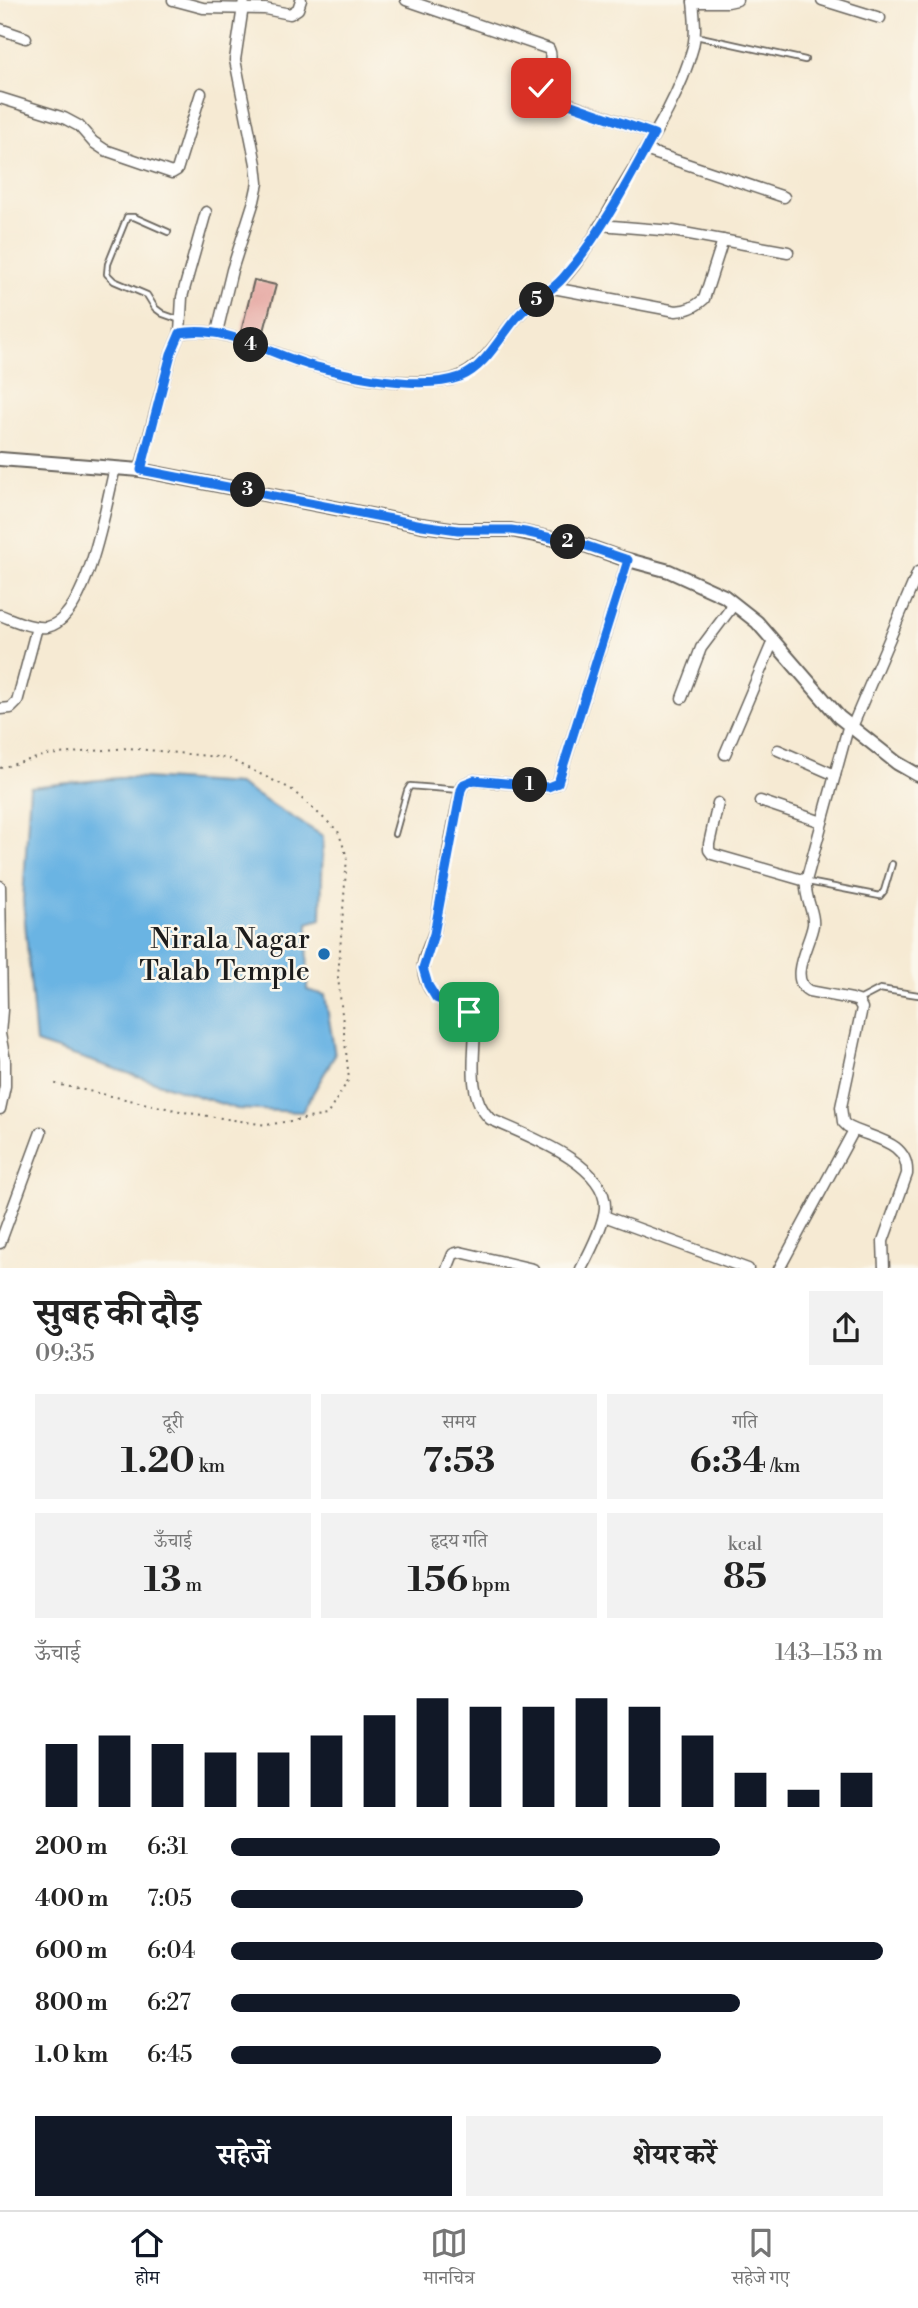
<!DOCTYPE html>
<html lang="hi">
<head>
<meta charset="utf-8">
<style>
	body { margin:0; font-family:"Libre Bodoni","Noto Serif Devanagari",serif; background:#f2f2f2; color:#222; height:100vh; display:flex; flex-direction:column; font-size:26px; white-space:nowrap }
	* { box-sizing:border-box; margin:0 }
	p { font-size:23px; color:#767676 }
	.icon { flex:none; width:38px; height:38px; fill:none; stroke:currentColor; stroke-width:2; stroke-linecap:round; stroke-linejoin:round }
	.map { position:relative; height:1268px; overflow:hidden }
	.details { display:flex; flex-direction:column; background:#fff; flex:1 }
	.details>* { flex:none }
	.pin { position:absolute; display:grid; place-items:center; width:60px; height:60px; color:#fff; margin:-30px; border-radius:14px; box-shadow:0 4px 10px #0006 }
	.km { position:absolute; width:35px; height:35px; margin:-18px; border-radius:50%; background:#222; color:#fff; font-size:19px; line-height:35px; text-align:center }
	.round { display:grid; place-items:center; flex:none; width:74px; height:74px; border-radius:0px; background:#f2f2f2 }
	.headline { display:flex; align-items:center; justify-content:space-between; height:119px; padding:0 35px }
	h1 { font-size:38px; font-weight:700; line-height:52px }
	.figures { display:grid; grid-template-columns:repeat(3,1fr); gap:10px; height:119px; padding:7px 35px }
	.figures div { display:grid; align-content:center; border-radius:0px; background:#f2f2f2; text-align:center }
	.figures b { font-size:35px; font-weight:700 }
	.figures small { font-size:19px; font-weight:400 }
	.figures p { font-size:19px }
	.chart { height:196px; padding:14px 35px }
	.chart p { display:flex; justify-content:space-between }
	.chart svg { width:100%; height:126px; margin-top:7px; stroke:#111827; stroke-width:6 }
	.action { display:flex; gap:14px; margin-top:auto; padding:14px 35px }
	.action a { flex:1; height:80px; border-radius:0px; background:#111827; color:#fff; font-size:28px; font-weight:700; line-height:80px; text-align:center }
	.action a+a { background:#f2f2f2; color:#222 }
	ul { padding:0 35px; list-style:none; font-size:23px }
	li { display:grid; grid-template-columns:112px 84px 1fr; align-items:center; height:52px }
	li i { height:18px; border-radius:9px; background:#111827 }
	.dock { display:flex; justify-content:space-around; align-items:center; height:98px; border-top:2px solid #e0e0e0; background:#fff; font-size:19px; color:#767676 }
	.dock a { display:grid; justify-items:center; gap:4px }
	.dock .on { color:#111827 }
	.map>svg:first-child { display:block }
	.water { fill:#6bb4e3; stroke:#446880; stroke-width:2 }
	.building { fill:#e6a8a3 }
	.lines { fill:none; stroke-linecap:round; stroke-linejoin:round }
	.service-casing { stroke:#68645c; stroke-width:8 }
	.minor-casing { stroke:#68645c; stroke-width:13 }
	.tertiary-casing { stroke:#68645c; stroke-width:16 }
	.path { stroke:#68645c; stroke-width:2; stroke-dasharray:2 5; stroke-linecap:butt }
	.service { stroke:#fff; stroke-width:4.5 }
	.minor { stroke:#fff; stroke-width:10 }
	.tertiary { stroke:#fff; stroke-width:12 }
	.route-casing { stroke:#fff; stroke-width:14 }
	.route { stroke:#1a73e8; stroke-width:9 }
	.poi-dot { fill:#1f6fb2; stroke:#fbf7ec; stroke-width:2.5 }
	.labels { text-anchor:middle; stroke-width:5; stroke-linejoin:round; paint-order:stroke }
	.poi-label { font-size:28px; fill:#1c1c1c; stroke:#fbf7ec; text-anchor:end }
</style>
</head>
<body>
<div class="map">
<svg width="918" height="1269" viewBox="0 0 918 1269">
	<rect width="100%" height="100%" fill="#fbf7ec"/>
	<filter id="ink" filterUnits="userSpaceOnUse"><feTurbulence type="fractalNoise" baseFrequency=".0143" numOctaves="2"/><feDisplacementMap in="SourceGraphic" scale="14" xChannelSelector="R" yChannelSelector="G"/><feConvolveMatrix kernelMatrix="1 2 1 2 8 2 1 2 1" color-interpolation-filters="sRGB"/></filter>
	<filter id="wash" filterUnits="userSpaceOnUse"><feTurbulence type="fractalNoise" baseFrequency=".00686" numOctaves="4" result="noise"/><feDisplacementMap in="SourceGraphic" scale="28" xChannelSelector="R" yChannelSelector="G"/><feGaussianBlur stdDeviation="1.57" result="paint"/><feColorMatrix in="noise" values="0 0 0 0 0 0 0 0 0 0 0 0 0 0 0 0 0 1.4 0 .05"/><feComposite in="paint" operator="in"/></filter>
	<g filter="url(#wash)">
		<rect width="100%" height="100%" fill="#f6ead3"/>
		<polygon class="water" points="129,777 238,784 323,836 321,919 308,923 307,990 325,995 335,1055 302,1112 237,1109 36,1043 23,900 30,787"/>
		<g id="blocks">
			<polygon class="building" points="254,280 276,285 262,339 241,332"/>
		</g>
	</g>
	<g filter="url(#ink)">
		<use href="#blocks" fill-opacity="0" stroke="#68645c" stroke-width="2"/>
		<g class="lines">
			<defs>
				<g id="service">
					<polyline points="696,36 805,60"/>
					<polyline points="168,232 134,217 127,217 108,264 107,274 114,281 147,295 155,308 163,314 180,320"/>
					<polyline points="395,834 407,791 410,786 460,790"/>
					<polyline points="808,882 880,896 884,891 892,864"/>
					<polyline points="859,1000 880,989 918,995"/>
				</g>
				<g id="minor">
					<polyline points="173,0 203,8 265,9 290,14 298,9 301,0"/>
					<path d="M406 0 549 49C556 64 537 79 543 94L654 134"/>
					<polyline points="822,0 880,18"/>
					<polyline points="693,2 728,2 737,0"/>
					<polyline points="0,29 26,38"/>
					<polyline points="0,98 64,118 79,126 93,142 105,150 172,173 177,170 201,93"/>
					<polyline points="645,150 784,197"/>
					<polyline points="600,225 673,231 788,252"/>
					<path d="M553 288 676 311C688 310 695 307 704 299L723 240"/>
					<polyline points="217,332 232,270 254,201 258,183 256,164 235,60 244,0"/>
					<polyline points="180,333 182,297 206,212"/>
					<path d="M140 470 171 354 180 333C224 325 266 352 307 364 350 377 397 385 442 381 481 377 496 339 520 314 532 301 549 293 561 281 585 256 602 223 619 193 647 146 679 100 693 47 697 31 694 16 693 0"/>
					<path d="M0 615C14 620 32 629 47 627 88 619 106 503 115 468"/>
					<polyline points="682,698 701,648 734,604"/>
					<polyline points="0,709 11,708 17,702 37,627"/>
					<path d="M849 724 806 881C804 899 815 912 813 925 810 944 787 979 809 991L852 999 858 1001 862 1008 841 1107 843 1122 847 1126C871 1139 909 1140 907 1174L883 1241 884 1269"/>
					<polyline points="852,727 918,572"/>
					<polyline points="778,750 835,775"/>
					<polyline points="725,754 773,641"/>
					<polyline points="760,801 822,822"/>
					<polyline points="718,803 709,844 709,850 712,854 806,881"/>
					<polyline points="0,886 2,1010 0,1034 5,1060 5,1086 0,1109"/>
					<polyline points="604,1216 748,1269"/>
					<polyline points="0,1243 41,1132"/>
					<polyline points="447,1269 453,1254 460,1252 533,1269"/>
					<path d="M581 1269C589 1254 604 1224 605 1208 607 1163 523 1134 490 1119 466 1096 475 1055 475 1025 468 998 440 1011 428 986 425 980 423 972 423 965 424 953 432 941 435 929 443 883 450 836 461 790L464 784 474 780 548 787 558 783 628 560"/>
					<polyline points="779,1269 854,1130"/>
				</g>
				<polyline id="tertiary" points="0,459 140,470 422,525 458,530 511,530 587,546 621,558 669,571 724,596 757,622 839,717 897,763 918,775"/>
			</defs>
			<use href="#service" class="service-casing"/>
			<use href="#minor" class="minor-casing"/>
			<use href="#tertiary" class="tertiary-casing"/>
			<polyline class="path" points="0,768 47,755 128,748 227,758 291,789 338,831 347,857 338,977 349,1079 327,1115 266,1125 189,1113 52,1083"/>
			<use href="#service" class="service"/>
			<use href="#minor" class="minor"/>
			<use href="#tertiary" class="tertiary"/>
		</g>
	</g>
	<g class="lines" filter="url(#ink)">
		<defs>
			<path id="route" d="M469 1012 436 998 428 985 423 968 434 934 461 790 464 784 474 780 548 787 558 783 628 560 587 546 525 532 511 530H458L422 525 141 470 171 354 180 333C226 324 270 355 313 366 352 376 421 391 460 377 485 368 501 335 518 316 531 301 550 293 563 278 600 236 627 183 654 134L546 96 542 92 541 88"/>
		</defs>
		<use href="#route" class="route-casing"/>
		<use href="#route" class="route"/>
	</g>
	<circle class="poi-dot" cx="324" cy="954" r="7"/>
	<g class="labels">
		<g class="poi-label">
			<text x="310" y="948">Nirala Nagar<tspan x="310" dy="32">Talab Temple</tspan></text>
		</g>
	</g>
</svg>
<div class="pin" style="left:469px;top:1012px;background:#1e9e55"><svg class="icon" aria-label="arrive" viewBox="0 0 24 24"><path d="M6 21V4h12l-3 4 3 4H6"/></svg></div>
<div class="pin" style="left:541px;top:88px;background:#d93025"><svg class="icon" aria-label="check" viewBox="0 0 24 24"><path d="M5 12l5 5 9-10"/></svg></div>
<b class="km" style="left:530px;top:785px">1</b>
<b class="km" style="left:568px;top:542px">2</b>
<b class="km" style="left:248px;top:490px">3</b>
<b class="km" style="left:251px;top:345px">4</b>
<b class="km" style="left:537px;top:300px">5</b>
</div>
<section class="details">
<div class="headline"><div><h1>सुबह की दौड़</h1><p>09:35</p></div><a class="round"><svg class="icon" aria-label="share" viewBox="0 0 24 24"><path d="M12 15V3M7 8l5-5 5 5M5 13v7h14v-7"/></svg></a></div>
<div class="figures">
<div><p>दूरी</p><b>1.20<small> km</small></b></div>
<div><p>समय</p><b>7:53</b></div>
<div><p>गति</p><b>6:34<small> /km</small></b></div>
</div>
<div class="figures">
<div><p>ऊँचाई</p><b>13<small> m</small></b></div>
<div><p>हृदय गति</p><b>156<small> bpm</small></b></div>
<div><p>kcal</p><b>85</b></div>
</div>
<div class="chart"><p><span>ऊँचाई</span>143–153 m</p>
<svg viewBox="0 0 160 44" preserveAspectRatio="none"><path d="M5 44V22M15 44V19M25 44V22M35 44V25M45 44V25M55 44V19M65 44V12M75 44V6M85 44V9M95 44V9M105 44V6M115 44V9M125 44V19M135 44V32M145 44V38M155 44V32"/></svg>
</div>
<ul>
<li><b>200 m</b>6:31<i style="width:75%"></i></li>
<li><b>400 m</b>7:05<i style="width:54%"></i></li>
<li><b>600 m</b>6:04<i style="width:100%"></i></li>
<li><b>800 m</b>6:27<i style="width:78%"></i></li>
<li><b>1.0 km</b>6:45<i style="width:66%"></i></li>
</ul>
<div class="action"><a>सहेजें</a><a>शेयर करें</a></div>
</section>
<nav class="dock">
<a class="on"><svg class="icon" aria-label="home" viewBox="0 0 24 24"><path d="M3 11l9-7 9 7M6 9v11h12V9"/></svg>होम</a>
<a><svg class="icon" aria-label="map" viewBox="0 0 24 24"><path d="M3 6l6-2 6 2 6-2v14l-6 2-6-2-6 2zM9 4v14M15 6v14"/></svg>मानचित्र</a>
<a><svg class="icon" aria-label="saved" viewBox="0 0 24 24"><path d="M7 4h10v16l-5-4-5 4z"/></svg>सहेजे गए</a>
</nav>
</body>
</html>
